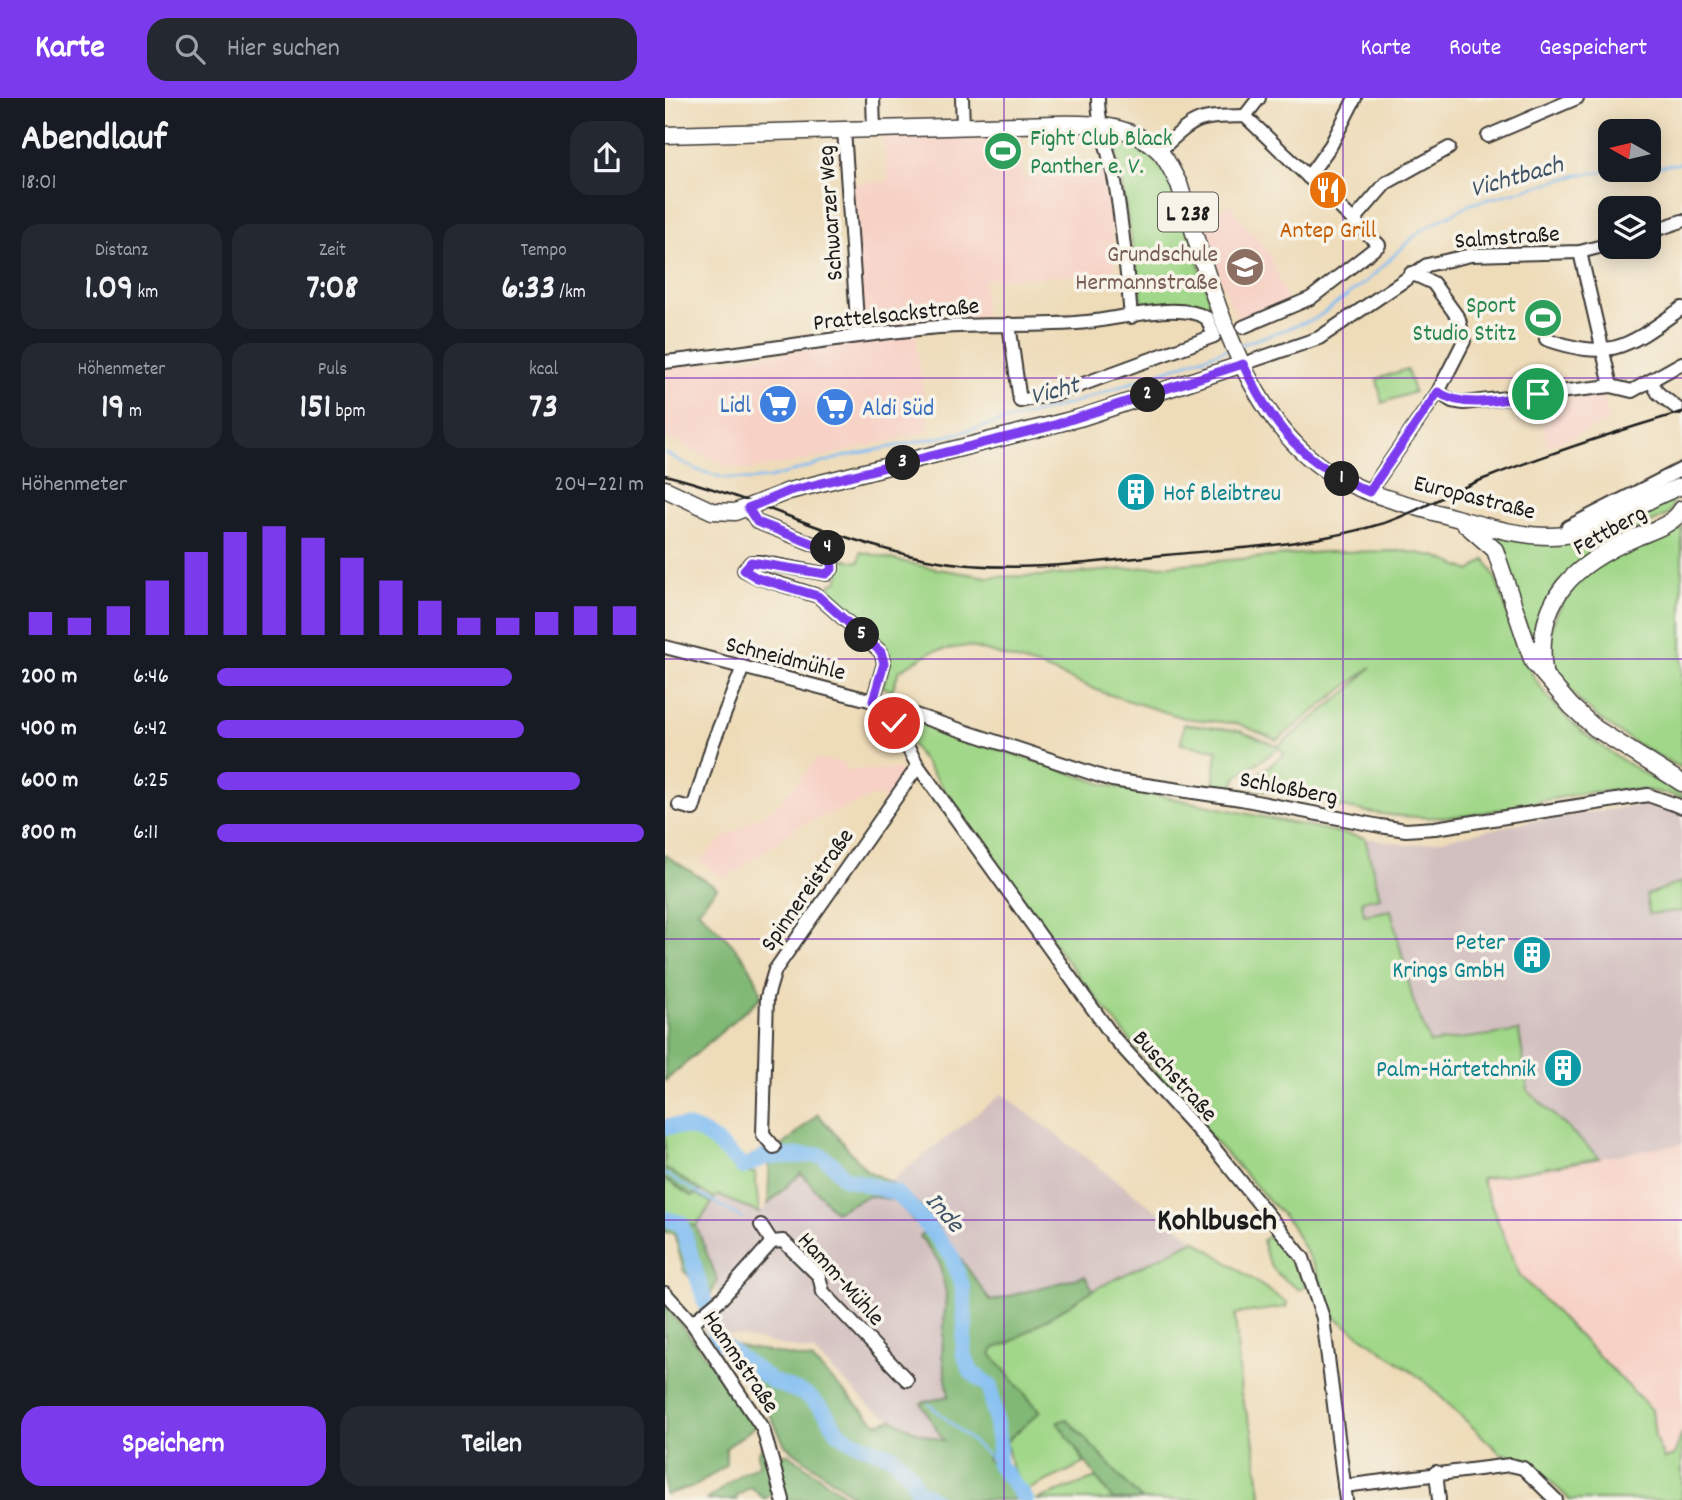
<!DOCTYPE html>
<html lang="de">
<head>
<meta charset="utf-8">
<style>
	body { margin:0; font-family:Dekko,sans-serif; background:#242831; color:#f1f3f6; height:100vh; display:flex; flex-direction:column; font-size:26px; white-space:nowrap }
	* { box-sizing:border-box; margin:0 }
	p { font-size:23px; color:#9ea1a6 }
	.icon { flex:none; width:38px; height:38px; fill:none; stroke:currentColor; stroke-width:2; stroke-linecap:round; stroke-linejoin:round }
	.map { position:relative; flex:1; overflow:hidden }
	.side { display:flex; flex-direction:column; background:#171b24; width:665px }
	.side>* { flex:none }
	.needle { width:46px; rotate:278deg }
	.fabs { position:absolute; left:933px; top:21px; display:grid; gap:14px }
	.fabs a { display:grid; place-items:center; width:63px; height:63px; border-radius:14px; background:#171b24; box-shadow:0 4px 18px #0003; font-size:35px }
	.pin { position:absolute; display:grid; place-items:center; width:60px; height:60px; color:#fff; margin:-30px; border:4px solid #fff; border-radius:50%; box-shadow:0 2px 7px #0007 }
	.km { position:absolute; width:35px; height:35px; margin:-18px; border-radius:50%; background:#222; color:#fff; font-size:19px; line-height:35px; text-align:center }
	.round { display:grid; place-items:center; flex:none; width:74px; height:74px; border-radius:21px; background:#242831 }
	.overview { display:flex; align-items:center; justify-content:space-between; height:119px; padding:0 21px }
	h1 { font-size:38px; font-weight:700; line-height:52px }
	.stats { display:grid; grid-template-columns:repeat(3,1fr); gap:10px; height:119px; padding:7px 21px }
	.stats div { display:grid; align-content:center; border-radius:18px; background:#242831; text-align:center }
	.stats b { font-size:35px; font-weight:700 }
	.stats small { font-size:19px; font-weight:400 }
	.stats p { font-size:19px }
	.chart { height:196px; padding:14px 21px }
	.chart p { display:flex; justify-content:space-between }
	.chart svg { width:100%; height:126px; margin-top:7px; stroke:#7c3aed; stroke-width:6 }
	.button { display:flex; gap:14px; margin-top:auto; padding:14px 21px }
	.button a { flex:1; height:80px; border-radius:21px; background:#7c3aed; color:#fff; font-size:28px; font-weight:700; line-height:80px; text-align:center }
	.button a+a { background:#242831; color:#f1f3f6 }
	ul { padding:0 21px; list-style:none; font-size:23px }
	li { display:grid; grid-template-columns:112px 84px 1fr; align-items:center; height:52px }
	li i { height:18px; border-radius:9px; background:#7c3aed }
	header { display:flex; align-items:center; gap:42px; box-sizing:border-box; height:98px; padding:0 35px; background:#7c3aed; color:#fff }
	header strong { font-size:33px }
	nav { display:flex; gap:38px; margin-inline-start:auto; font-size:24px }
	.search { width:490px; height:63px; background:#242831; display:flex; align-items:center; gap:18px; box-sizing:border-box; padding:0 24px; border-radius:21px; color:#9ea1a6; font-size:26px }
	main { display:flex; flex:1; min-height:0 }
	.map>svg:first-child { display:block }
	.built { fill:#f7d1c6 }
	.industrial { fill:#d2bfbf }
	.green { fill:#a0d788; stroke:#5e7a52; stroke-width:2 }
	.forest { fill:#80b874; stroke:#4e6a48; stroke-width:2 }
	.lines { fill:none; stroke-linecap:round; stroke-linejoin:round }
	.stream { stroke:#80bdf3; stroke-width:2.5 }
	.river { stroke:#80bdf3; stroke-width:16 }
	.minor-casing { stroke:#3c3934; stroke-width:16 }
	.major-casing { stroke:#3c3934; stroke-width:19 }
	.minor { stroke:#fff; stroke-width:12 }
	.major { stroke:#fff; stroke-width:16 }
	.rail { stroke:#1c1c1c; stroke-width:2.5 }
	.route-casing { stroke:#fff; stroke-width:14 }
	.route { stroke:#7c3aed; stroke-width:9 }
	.grid { fill:none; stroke:#7b2cbf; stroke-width:2; stroke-opacity:0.55 }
	.labels { text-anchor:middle; stroke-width:7; stroke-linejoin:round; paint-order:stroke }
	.shield { fill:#f7f3e8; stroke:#5e5c59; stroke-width:2 }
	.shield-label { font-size:23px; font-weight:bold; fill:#1c1c1c }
	.leisure-label { font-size:24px; fill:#27864d; stroke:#f7f3e8; text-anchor:start }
	.street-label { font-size:24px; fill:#1c1c1c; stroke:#f7f3e8 }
	.food-label { font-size:24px; fill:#c56008; stroke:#f7f3e8 }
	.education-label { font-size:24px; fill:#785e54; stroke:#f7f3e8; text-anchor:end }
	.shop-label { font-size:24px; fill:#366cbe; stroke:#f7f3e8; text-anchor:end }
	.culture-label { font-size:24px; fill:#0d838f; stroke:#f7f3e8; text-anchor:end }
	.water-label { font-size:26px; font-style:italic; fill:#3f5467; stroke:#f7f3e8 }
	.district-label { font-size:32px; font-weight:bold; fill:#1c1c1c; stroke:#f7f3e8 }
</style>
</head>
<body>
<header>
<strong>Karte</strong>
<div class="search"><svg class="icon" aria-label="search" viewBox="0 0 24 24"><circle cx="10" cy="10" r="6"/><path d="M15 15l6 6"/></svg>Hier suchen</div>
<nav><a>Karte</a><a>Route</a><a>Gespeichert</a></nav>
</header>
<main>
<section class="side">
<div class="overview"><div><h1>Abendlauf</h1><p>18:01</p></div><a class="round"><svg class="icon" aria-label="share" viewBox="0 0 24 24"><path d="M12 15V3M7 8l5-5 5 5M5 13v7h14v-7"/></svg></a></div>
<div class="stats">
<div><p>Distanz</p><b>1.09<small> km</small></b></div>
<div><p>Zeit</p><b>7:08</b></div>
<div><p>Tempo</p><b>6:33<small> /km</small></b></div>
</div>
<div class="stats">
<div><p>Höhenmeter</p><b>19<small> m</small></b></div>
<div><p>Puls</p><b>151<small> bpm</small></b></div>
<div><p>kcal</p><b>73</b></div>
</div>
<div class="chart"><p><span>Höhenmeter</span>204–221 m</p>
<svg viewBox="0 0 160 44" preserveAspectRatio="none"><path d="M5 44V36M15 44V38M25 44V34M35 44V25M45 44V15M55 44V8M65 44V6M75 44V10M85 44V17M95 44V25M105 44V32M115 44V38M125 44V38M135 44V36M145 44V34M155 44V34"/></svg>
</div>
<ul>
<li><b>200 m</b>6:46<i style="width:69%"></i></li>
<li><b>400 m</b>6:42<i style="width:72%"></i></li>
<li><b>600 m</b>6:25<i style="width:85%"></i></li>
<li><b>800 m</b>6:11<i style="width:100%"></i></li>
</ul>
<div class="button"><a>Speichern</a><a>Teilen</a></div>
</section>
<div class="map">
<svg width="1017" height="1402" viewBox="0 0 1017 1402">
	<rect width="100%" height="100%" fill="#f7f3e8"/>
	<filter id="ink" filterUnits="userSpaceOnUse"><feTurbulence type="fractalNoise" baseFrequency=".0143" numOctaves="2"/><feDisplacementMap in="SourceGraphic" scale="14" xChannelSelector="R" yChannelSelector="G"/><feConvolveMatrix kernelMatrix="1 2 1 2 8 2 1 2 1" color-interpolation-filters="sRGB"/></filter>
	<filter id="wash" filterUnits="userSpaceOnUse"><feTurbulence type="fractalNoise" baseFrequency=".00686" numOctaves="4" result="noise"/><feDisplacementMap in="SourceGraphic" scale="28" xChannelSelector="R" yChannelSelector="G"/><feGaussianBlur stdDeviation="1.57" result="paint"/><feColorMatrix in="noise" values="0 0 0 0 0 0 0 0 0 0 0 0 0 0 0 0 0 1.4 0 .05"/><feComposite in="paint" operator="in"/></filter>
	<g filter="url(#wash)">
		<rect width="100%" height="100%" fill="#eedcb9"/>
		<g class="built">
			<polygon points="354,32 358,81 441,66 451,175 319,182 319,219 249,228 264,333 144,362 83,372 60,367 0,339 0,271 193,244 184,86 223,83 218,38"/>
			<polygon points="565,106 604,154 624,206 574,224 556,184 535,122"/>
			<polygon points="939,297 942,325 881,349 876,303"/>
			<polygon points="152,661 181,665 179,672 230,671 240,675 220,703 213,697 137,727 61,781 34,763 60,739 113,707"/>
			<polygon points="1017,1046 1017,1334 1009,1359 999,1361 990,1339 987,1311 855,1178 816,1080"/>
		</g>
		<g class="industrial">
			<polygon points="988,705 1017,715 1017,1046 935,1060 863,993 854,933 765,946 748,902 726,812 699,817 697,803 715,798 700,740 743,747 762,745 856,725"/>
			<polygon points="337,996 530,1142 428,1192 420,1178 326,1203 268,1125 256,1138 274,1164 281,1195 277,1257 284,1298 257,1305 280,1343 254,1335 207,1310 149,1254 60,1235 49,1219 53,1183 31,1128 52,1097 94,1115 136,1075 170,1114 203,1098 231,1102 264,1115 225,1084"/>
		</g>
		<g class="green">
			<path d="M453 42C479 46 495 67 509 89L557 238C539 200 521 205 484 209L477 203 450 48Z"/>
			<polygon points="742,271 749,294 717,305 712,281"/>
			<path d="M1008 400 1007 411 1002 417C939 449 878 466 870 548L818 431 863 442Z"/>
			<path d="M1017 430V670C963 643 860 589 892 515 899 500 907 487 920 477 949 454 986 448 1017 430Z"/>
			<path d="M737 453 770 458 806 473 820 461C837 487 841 516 852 545 882 623 948 658 1017 697V700C942 675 860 714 784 719 717 723 653 703 589 690L593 676 620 656 615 650 572 678 566 693 548 690 552 652 516 646 519 626 575 633 613 648 684 592 706 569 612 642 574 626 519 620 439 595 376 569 303 548 268 553 234 573 227 593 218 589 225 563 222 551 165 499 166 485 172 484 177 461 194 464 196 454 261 469 322 479 379 478 657 454Z"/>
			<polygon points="248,622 438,686 700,740 715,799 697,803 699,817 726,812 748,902 765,945 854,933 863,993 935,1060 816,1081 855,1178 987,1312 990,1339 999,1361 1009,1358 1017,1334 1017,1402 905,1402 862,1361 835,1355 757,1281 668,1218 652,1174 625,1125 519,1010 402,863 240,637 241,625"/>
			<polygon points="1017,784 1017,813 984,816 981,797"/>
			<polygon points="14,1030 36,1034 78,1074 90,1075 94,1115 53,1097 49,1101 0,1070 0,1033"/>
			<polygon points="0,1081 26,1098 31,1096 47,1105 31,1128 0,1118"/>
			<path d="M611 1133 641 1188 635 1192C611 1177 602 1170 598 1142Z"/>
			<polygon points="530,1142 622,1205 621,1209 570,1216 576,1297 587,1333 597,1402 477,1402 441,1367 410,1351 420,1365 360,1393 347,1370 341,1344 375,1313 325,1256 330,1250 344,1245 428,1192"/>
			<polygon points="431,1380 448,1402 371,1402"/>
		</g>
		<g class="forest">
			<path d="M0 757 52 790 33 812C57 837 91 863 96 899L0 983Z"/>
			<polygon points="153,1016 202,1073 225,1084 265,1115 250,1125 231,1102 203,1098 170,1114 136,1075 103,1106 105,1050 114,1051"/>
			<polygon points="0,1070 36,1093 27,1098 0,1081"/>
			<polygon points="0,1118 31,1128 53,1183 38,1209 25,1179 19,1173 9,1135 0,1134"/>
			<polygon points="269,1124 326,1203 420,1178 428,1192 344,1245 330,1250 326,1256 375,1314 322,1360 352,1402 194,1402 120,1347 96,1298 58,1245 147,1262 212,1326 227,1321 254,1335 279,1343 256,1305 284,1298 277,1257 281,1195 274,1164 255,1138"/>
			<polygon points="0,1207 66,1290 91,1328 61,1350 61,1367 32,1387 0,1397"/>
			<polygon points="402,1321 477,1402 448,1402 392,1324"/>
			<polygon points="99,1345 112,1393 99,1401 86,1389 71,1399 72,1402 42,1402 77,1375 94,1367 93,1356"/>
			<polygon points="109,1356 124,1356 186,1402 121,1402"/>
		</g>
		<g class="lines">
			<g class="stream">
				<polyline points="984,70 1017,65"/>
				<polyline points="575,247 650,221 702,183 755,133 806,106 917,76 962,72"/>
				<polyline points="0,355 32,372 56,379 84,382 105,380 181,358 286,337 408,305 562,251"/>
				<polyline points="0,1076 77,1120"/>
				<polyline points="264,1306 333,1366"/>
			</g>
			<g class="river">
				<path d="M0 1029C38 1024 52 1046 78 1069L100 1059 155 1057 170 1068 179 1080 231 1095 250 1113 286 1157 298 1190 300 1225 298 1254 306 1274 325 1288 334 1346 333 1366 361 1402"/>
				<polyline points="0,1121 16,1125 50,1237 63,1251 107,1283 142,1297 160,1314 173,1334 187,1343 227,1358 245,1376 251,1391 269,1402"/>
			</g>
		</g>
	</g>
	<g filter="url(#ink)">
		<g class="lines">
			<defs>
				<g id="minor">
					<polyline points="208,0 209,32"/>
					<polyline points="297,0 298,29"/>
					<path d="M433 0C433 28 445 55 450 84 458 129 462 174 466 219"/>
					<polyline points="580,18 594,0"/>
					<polyline points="179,32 193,237"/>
					<polyline points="823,38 912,0"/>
					<path d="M494 53C532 19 529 19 580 18L714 147 646 200 578 229"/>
					<polyline points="643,79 666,47 690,0"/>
					<polyline points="689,122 721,85 784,50"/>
					<polyline points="984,134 1017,123"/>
					<polyline points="915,154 946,288"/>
					<path d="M881 241C947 264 963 248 1017 210"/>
					<path d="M0 264C91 254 182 237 274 229 323 225 373 229 422 224 457 221 512 203 542 220L549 238 394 295 355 303 344 226"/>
					<polyline points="578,266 654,240 762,167 806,157 915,154 945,146"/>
					<polyline points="986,283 993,295 1012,310"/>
					<polyline points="773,294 787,303 799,305 946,288 967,293 1017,265"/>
					<polyline points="704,394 773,294 799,243 794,221 768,185 746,175"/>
					<polyline points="83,410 92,424 166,453 167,471 161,476 95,464 86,464 79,472 92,479 153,498 216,554 219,565 208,603"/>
					<polyline points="901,437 903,429 1017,371"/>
					<polyline points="0,549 208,603 447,682 576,701 715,728 741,732 770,730 983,697 1017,709"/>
					<polyline points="231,610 229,625 253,668 449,940 548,1049 638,1160 658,1220 681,1402"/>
					<polyline points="14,707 28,711 48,645 78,569"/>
					<polyline points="109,1049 98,1036 102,899 110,872 253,668"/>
					<polyline points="96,1127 107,1144"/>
					<polyline points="0,1195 27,1225 98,1331 118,1402"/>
					<polyline points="27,1225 57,1200 107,1144 118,1143 154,1178 158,1194 242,1282"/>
					<polyline points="771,1374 774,1402"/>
					<polyline points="679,1388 845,1367 858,1370 891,1402"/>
				</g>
				<g id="major">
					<path d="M0 37 390 26C426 25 466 26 494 53 503 62 508 76 514 86 544 180 575 316 662 373 695 395 737 405 776 416 815 426 859 442 900 437 943 432 977 401 1017 388"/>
					<polyline points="0,391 47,413 70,414 124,393 418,319 578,266"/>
					<polyline points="799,425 830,452 868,564 906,608 930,630 1017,685"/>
					<path d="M879 573C869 501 910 465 972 439 988 432 1008 427 1017 411"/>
				</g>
			</defs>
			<use href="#minor" class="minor-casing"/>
			<use href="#major" class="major-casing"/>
			<use href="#minor" class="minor"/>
			<use href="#major" class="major"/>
			<path class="rail" d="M0 377C89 399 172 444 262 461 342 477 420 465 500 457 574 450 648 447 719 425 753 414 783 395 816 382 882 356 949 334 1017 314"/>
		</g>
	</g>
	<g class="lines" filter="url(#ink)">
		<defs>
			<path id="route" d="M229 625 231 610 208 603 219 565 216 554 153 498 92 480 79 472 86 464 161 476 167 471 166 453 92 424 83 410 124 393 383 329 578 266C608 331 639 365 704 394L773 294C801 313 841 300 873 296"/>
		</defs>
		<use href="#route" class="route-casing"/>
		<use href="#route" class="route"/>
	</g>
	<path class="grid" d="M339 0V1402M678 0V1402M0 280H1017M0 561H1017M0 841H1017M0 1122H1017"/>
	<defs>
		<symbol id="stadium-disc" viewBox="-11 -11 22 22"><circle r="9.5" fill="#2e9e5b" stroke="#f7f3e8"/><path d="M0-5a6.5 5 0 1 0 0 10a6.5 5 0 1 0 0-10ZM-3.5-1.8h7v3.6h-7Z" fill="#fff"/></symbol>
		<symbol id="restaurant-disc" viewBox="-11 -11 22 22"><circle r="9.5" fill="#e8710a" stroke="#f7f3e8"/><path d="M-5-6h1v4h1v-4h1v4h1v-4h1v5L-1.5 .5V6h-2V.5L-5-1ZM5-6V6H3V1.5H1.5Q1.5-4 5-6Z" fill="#fff"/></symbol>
		<symbol id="school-disc" viewBox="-11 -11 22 22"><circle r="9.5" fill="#8d6e63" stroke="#f7f3e8"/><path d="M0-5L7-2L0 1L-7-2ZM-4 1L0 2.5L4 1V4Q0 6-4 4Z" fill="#fff"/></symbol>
		<symbol id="supermarket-disc" viewBox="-11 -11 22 22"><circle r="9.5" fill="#3f7fe0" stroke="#f7f3e8"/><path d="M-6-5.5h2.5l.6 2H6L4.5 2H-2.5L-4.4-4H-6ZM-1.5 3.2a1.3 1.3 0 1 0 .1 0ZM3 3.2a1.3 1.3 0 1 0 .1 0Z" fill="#fff"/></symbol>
		<symbol id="building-disc" viewBox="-11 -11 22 22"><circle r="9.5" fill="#0f9aa8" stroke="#f7f3e8"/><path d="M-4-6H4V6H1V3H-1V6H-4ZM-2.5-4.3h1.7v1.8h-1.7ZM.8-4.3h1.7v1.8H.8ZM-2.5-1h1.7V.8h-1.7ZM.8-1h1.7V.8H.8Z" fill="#fff"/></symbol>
	</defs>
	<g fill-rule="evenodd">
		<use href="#stadium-disc" x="316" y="31" width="44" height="44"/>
		<use href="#restaurant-disc" x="641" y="70" width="44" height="44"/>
		<use href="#school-disc" x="558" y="147" width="44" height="44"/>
		<use href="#stadium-disc" x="856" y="198" width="44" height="44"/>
		<use href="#supermarket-disc" x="91" y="284" width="44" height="44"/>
		<use href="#supermarket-disc" x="148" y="287" width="44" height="44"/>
		<use href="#building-disc" x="449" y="372" width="44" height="44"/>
		<use href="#building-disc" x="845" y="835" width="44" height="44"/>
		<use href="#building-disc" x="876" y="948" width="44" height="44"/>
	</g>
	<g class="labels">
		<rect class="shield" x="493" y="94.5" width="60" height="39" rx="5"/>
		<g class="shield-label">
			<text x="523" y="122">L 238</text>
		</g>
		<g class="leisure-label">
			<text x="365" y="47">Fight Club Black<tspan x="365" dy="28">Panther e. V.</tspan></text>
			<text x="851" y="214" text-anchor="end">Sport<tspan x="851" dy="28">Studio Stitz</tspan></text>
		</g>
		<g class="street-label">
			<text transform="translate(164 115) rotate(-94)" y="8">Schwarzer Weg</text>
			<text transform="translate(842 138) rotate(-4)" y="8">Salmstraße</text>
			<text transform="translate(231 215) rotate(-6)" y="8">Prattelsackstraße</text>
			<text transform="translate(810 398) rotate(14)" y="8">Europastraße</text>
			<text transform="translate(944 431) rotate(-29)" y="8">Fettberg</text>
			<text transform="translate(121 559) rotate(14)" y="8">Schneidmühle</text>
			<text transform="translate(624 689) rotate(11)" y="8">Schloßberg</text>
			<text transform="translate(141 791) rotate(-55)" y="8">Spinnereistraße</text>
			<text transform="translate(511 977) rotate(48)" y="8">Buschstraße</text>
			<text transform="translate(177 1180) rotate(48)" y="8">Hamm-Mühle</text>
			<text transform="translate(77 1263) rotate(56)" y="8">Hammstraße</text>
		</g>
		<g class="food-label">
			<text x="663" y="139">Antep Grill</text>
		</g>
		<g class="education-label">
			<text x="553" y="163">Grundschule<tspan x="553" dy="28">Hermannstraße</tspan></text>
		</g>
		<g class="shop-label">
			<text x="86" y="314">Lidl</text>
			<text x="197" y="317" text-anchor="start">Aldi Süd</text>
		</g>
		<g class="culture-label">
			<text x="498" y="402" text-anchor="start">Hof Bleibtreu</text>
			<text x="840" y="851">Peter<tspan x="840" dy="28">Krings GmbH</tspan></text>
			<text x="871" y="978">Palm-Härtetchnik</text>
		</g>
		<g class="water-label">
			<text transform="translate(851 77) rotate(-16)" y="9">Vichtbach</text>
			<text transform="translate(389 291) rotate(-15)" y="9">Vicht</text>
			<text transform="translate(281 1113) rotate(49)" y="9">Inde</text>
		</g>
		<g class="district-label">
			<text x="552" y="1131">Kohlbusch</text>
		</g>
	</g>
</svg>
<div class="fabs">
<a><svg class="needle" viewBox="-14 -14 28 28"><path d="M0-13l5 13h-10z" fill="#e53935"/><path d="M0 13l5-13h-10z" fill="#9ea1a6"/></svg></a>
<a><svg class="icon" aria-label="layers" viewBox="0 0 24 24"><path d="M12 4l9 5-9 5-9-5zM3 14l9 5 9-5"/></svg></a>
</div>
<div class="pin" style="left:873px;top:296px;background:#1e9e55"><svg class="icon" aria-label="arrive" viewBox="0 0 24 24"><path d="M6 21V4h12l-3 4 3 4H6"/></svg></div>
<div class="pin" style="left:229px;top:625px;background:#d93025"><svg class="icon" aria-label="check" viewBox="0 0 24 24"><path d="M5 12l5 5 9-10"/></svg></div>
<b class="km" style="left:677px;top:381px">1</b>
<b class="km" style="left:483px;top:297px">2</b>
<b class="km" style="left:238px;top:365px">3</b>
<b class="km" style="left:163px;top:450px">4</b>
<b class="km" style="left:197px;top:537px">5</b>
</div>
</main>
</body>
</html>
